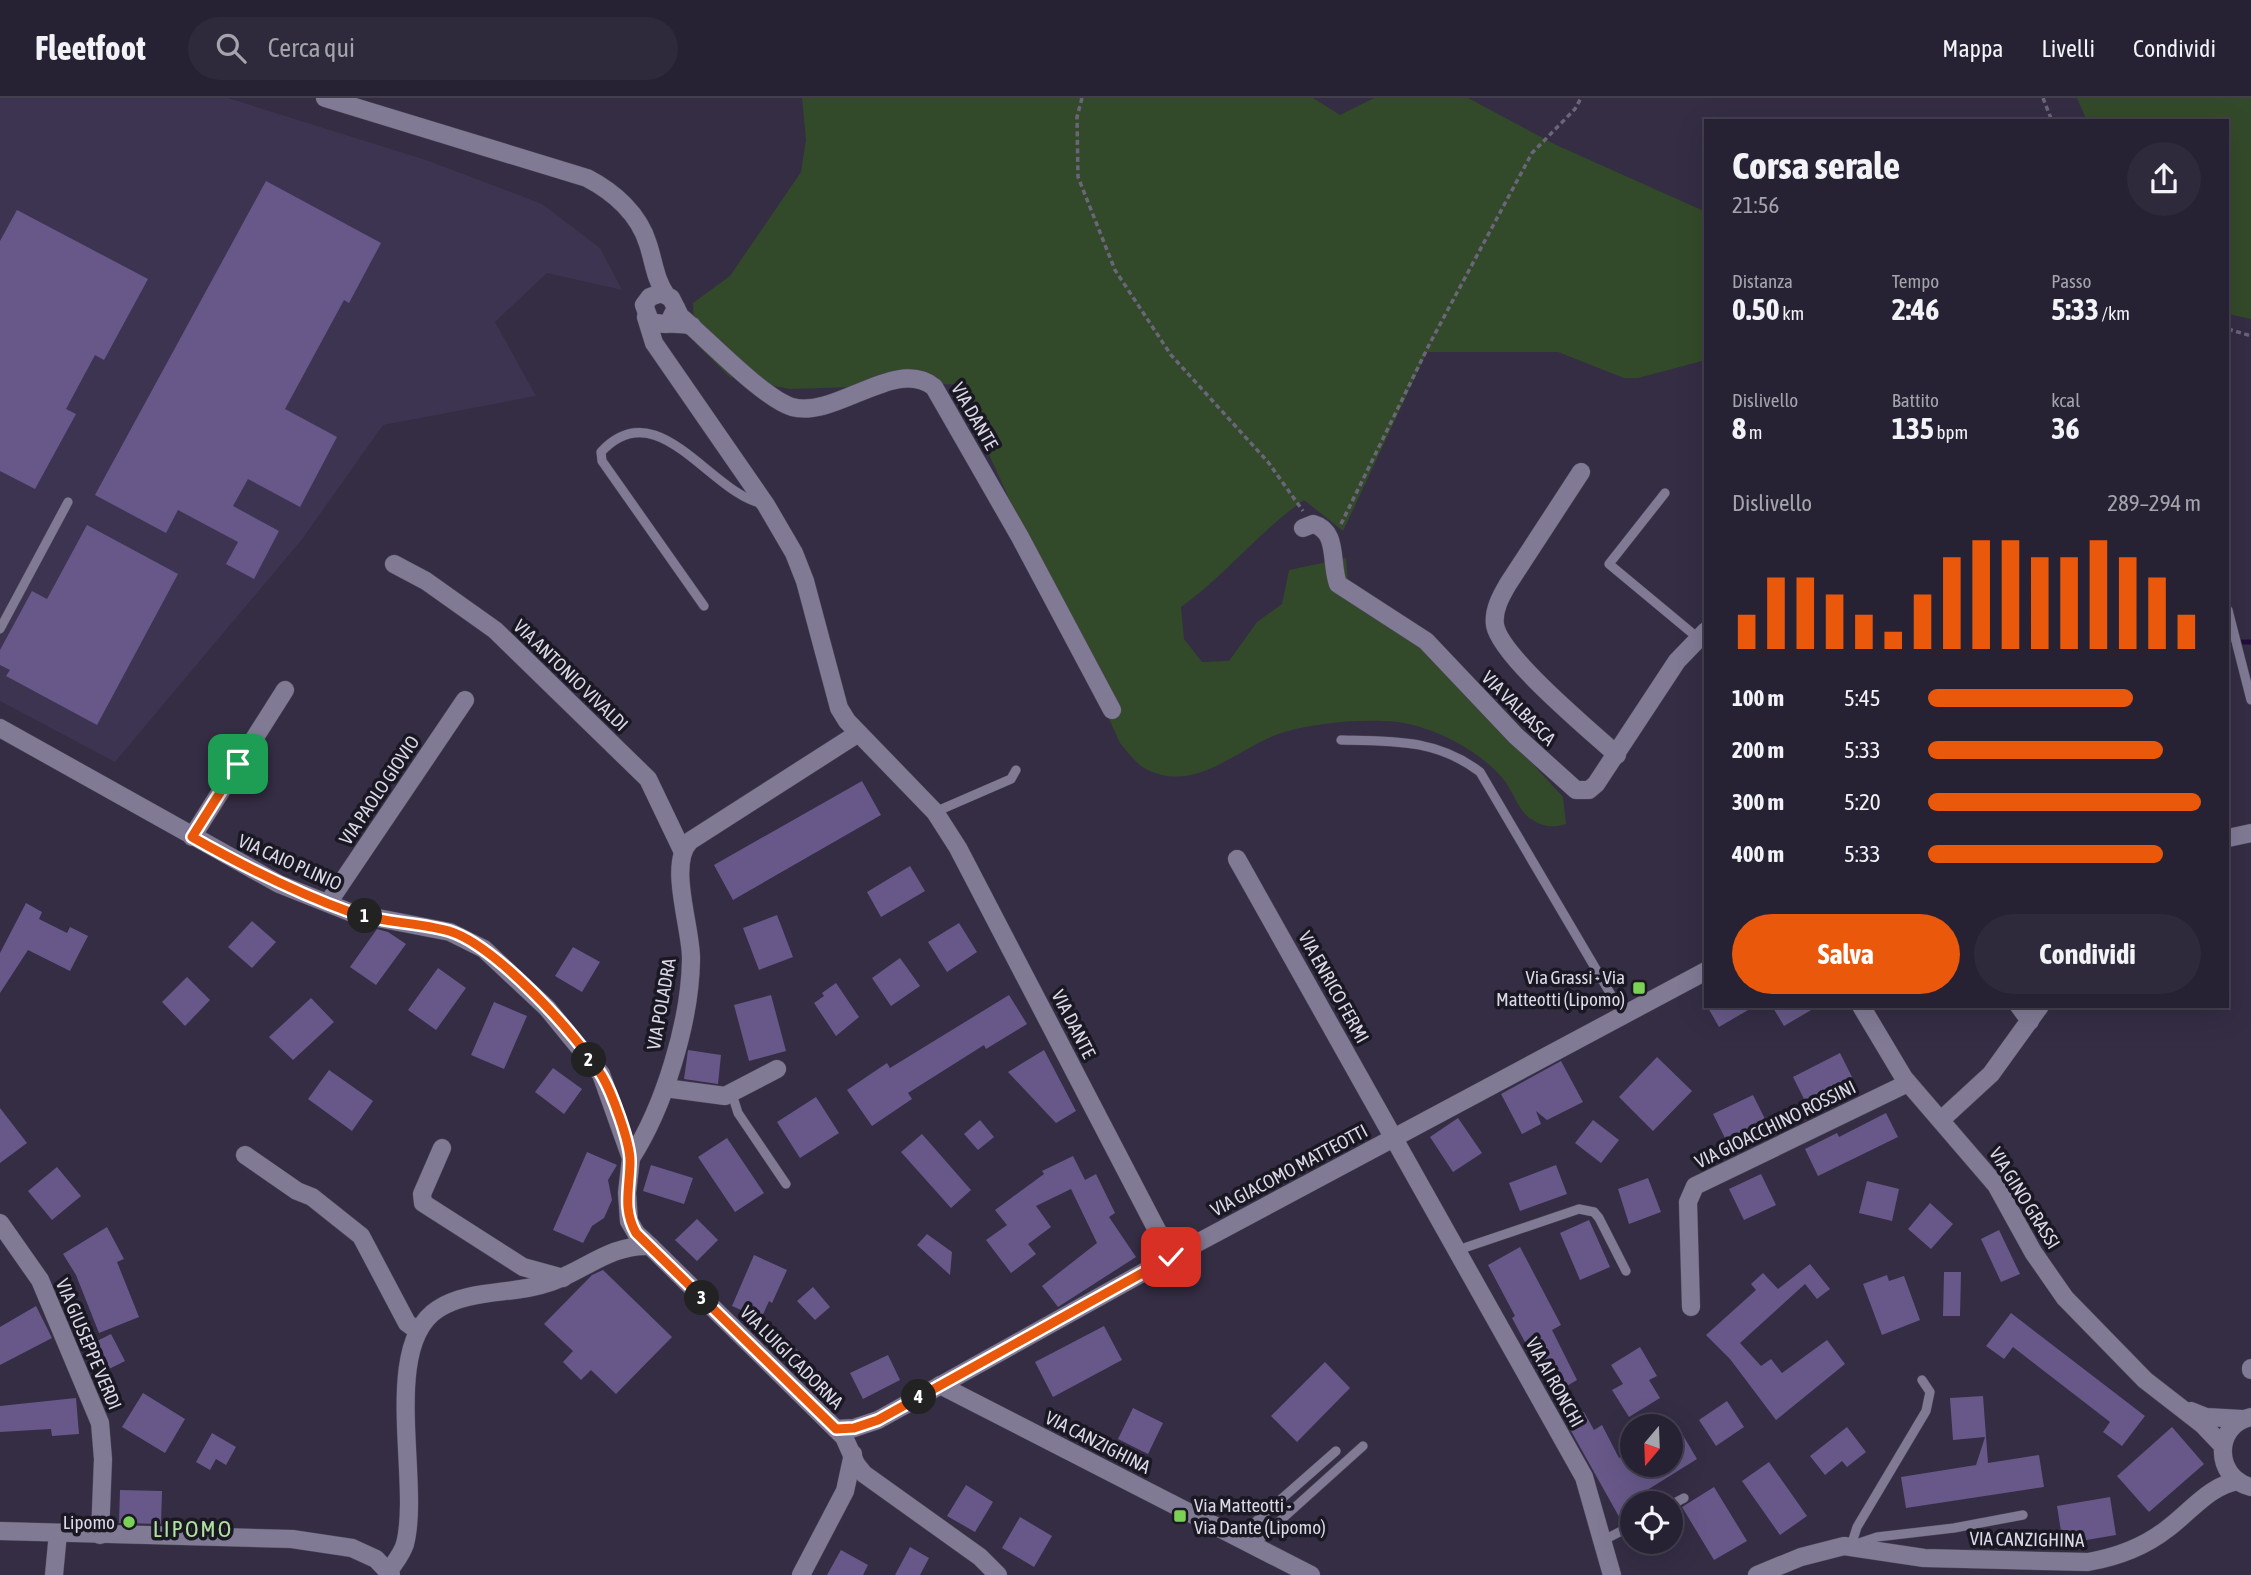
<!DOCTYPE html>
<html lang="it">
<head>
<meta charset="utf-8">
<style>
	body { margin:0; font-family:"Asap Condensed",sans-serif; background:#2f2a3b; color:#f1f3f6; height:100vh; display:flex; flex-direction:column; font-size:26px; white-space:nowrap }
	* { box-sizing:border-box; margin:0 }
	p { font-size:23px; color:#a4a4ac }
	.icon { flex:none; width:38px; height:38px; fill:none; stroke:currentColor; stroke-width:2; stroke-linecap:round; stroke-linejoin:round }
	.map { position:relative; flex:1; overflow:hidden }
	.panel { position:absolute; left:1704px; top:21px; width:525px; height:889px; display:flex; flex-direction:column; background:#272233; border-radius:0px; box-shadow:0 7px 28px #0002,0 0 0 2px #433f4e }
	.panel>* { flex:none }
	.needle { width:46px; rotate:199deg }
	.controls { position:absolute; left:1620px; top:1316px; display:grid; gap:14px }
	.controls a { display:grid; place-items:center; width:63px; height:63px; border-radius:50%; background:#272233; box-shadow:0 7px 28px #0002,0 0 0 2px #433f4e; font-size:35px }
	.pin { position:absolute; display:grid; place-items:center; width:60px; height:60px; color:#fff; margin:-30px; border-radius:14px; box-shadow:0 4px 10px #0006 }
	.km { position:absolute; width:35px; height:35px; margin:-18px; border-radius:50%; background:#222; color:#fff; font-size:19px; line-height:35px; text-align:center }
	.round { display:grid; place-items:center; flex:none; width:74px; height:74px; border-radius:37px; background:#2f2a3b }
	.headline { display:flex; align-items:center; justify-content:space-between; height:119px; padding:0 28px }
	h1 { font-size:38px; font-weight:700; line-height:52px }
	.stats { display:grid; grid-template-columns:repeat(3,1fr); gap:10px; height:119px; padding:7px 28px }
	.stats div { display:grid; align-content:center }
	.stats b { font-size:30px; font-weight:700 }
	.stats small { font-size:19px; font-weight:400 }
	.stats p { font-size:19px }
	.chart { height:196px; padding:14px 28px }
	.chart p { display:flex; justify-content:space-between }
	.chart svg { width:100%; height:126px; margin-top:7px; stroke:#ea580c; stroke-width:6 }
	.action { display:flex; gap:14px; margin-top:auto; padding:14px 28px }
	.action a { flex:1; height:80px; border-radius:42px; background:#ea580c; color:#fff; font-size:28px; font-weight:700; line-height:80px; text-align:center }
	.action a+a { background:#2f2a3b; color:#f1f3f6 }
	ul { padding:0 28px; list-style:none; font-size:23px }
	li { display:grid; grid-template-columns:112px 84px 1fr; align-items:center; height:52px }
	li i { height:18px; border-radius:9px; background:#ea580c }
	header { display:flex; align-items:center; gap:42px; box-sizing:border-box; height:98px; padding:0 35px; background:#272233; border-bottom:2px solid #433f4e }
	header strong { font-size:33px }
	nav { display:flex; gap:38px; margin-inline-start:auto; font-size:24px }
	.search { width:490px; height:63px; background:#2f2a3b; display:flex; align-items:center; gap:18px; box-sizing:border-box; padding:0 24px; border-radius:38px; color:#a4a4ac; font-size:26px }
	.map>svg:first-child { display:block }
	.built { fill:#3d3451 }
	.green { fill:#334a2a }
	.lines { fill:none; stroke-linecap:round; stroke-linejoin:round }
	.stream { stroke:#200f3a; stroke-width:5 }
	.building { fill:#675889 }
	.service-casing { stroke:#4e485b; stroke-width:10 }
	.minor-casing { stroke:#4e485b; stroke-width:19 }
	.path { stroke:#6b6579; stroke-width:3.5; stroke-dasharray:5 3.5; stroke-linecap:butt }
	.service { stroke:#817a95; stroke-width:9 }
	.minor { stroke:#817a95; stroke-width:18 }
	.route-casing { stroke:#fff; stroke-width:14 }
	.route { stroke:#ea580c; stroke-width:9 }
	.poi-dot { fill:#7bd156; stroke:#1a1822; stroke-width:2.5 }
	.labels { text-anchor:middle; stroke-width:7; stroke-linejoin:round; paint-order:stroke }
	.street-label { font-size:19px; fill:#dcd8e7; stroke:#1a1822 }
	.poi-label { font-size:19px; fill:#dcd8e7; stroke:#1a1822; text-anchor:end }
	.quarter-label { font-size:23px; letter-spacing:2px; fill:#b1e09f; stroke:#1a1822 }
</style>
</head>
<body>
<header>
<strong>Fleetfoot</strong>
<div class="search"><svg class="icon" aria-label="search" viewBox="0 0 24 24"><circle cx="10" cy="10" r="6"/><path d="M15 15l6 6"/></svg>Cerca qui</div>
<nav><a>Mappa</a><a>Livelli</a><a>Condividi</a></nav>
</header>
<div class="map">
<svg width="2251" height="1477" viewBox="0 0 2251 1477">
	<rect width="100%" height="100%" fill="#342d44"/>
	<polygon class="built" points="0,0 228,0 426,62 542,106 600,150 622,192 547,175 495,224 536,298 383,327 303,440 115,664 0,603"/>
	<g class="green">
		<path d="M802 0H1313L1340 17 1374 0H1468L1556 47 1706 114V262L1638 280H1624L1558 254H1427L1343 433 1304 402C1259 433 1226 477 1181 509L1184 541 1202 564 1229 563 1257 524 1282 506 1289 472 1346 460 1349 498 1414 537 1563 699 1566 726C1552 730 1543 729 1531 721 1519 714 1513 693 1504 682 1478 650 1424 623 1383 623 1353 622 1318 625 1288 633 1241 645 1198 698 1146 671 1136 666 1127 653 1120 645L957 286 790 291 730 279 695 245 693 205 730 178 801 74 806 42Z"/>
		<polygon points="2077,0 2251,0 2251,221 2228,216 2228,23 2087,23"/>
	</g>
	<g class="lines">
		<polyline class="stream" points="2228,544 2251,544"/>
	</g>
	<g class="building">
		<polygon points="266,83 381,145 349,205 344,202 285,311 337,339 300,409 248,381 233,408 279,433 254,481 226,466 238,444 178,412 166,435 95,397"/>
		<polygon points="17,112 148,181 104,262 95,257 66,311 76,316 35,391 0,373 0,143"/>
		<polygon points="87,427 178,476 97,627 6,578 10,572 0,567 0,552 32,493 47,501"/>
		<polygon points="862,683 881,717 733,802 714,767"/>
		<polygon points="910,768 925,793 881,819 867,794"/>
		<polygon points="26,805 42,814 39,821 67,835 70,829 88,838 70,873 28,852 0,895 0,855"/>
		<polygon points="777,817 793,859 759,872 743,830"/>
		<polygon points="252,823 276,844 252,870 228,849"/>
		<polygon points="959,825 977,854 947,874 928,844"/>
		<polygon points="377,831 388,834 406,846 376,887 350,869"/>
		<polygon points="573,849 600,864 582,894 555,878"/>
		<polygon points="900,860 920,888 891,908 872,880"/>
		<polygon points="438,870 466,890 436,932 408,912"/>
		<polygon points="187,879 210,902 185,928 162,904"/>
		<polygon points="836,885 859,919 836,938 814,905 824,898 822,895"/>
		<polygon points="771,897 786,953 749,963 734,907"/>
		<polygon points="1009,897 1027,926 986,951 984,947 908,995 912,1001 872,1028 847,992 887,965 890,970"/>
		<polygon points="311,900 334,924 293,962 269,939"/>
		<polygon points="494,904 527,918 504,971 471,957"/>
		<polygon points="1707,908 1755,908 1719,929"/>
		<polygon points="1772,908 1818,908 1784,928"/>
		<polygon points="688,952 721,957 718,986 684,981"/>
		<polygon points="1044,952 1076,1013 1056,1025 1008,974"/>
		<polygon points="1840,955 1855,985 1808,1009 1793,979"/>
		<polygon points="1657,959 1692,993 1653,1033 1619,999"/>
		<polygon points="1561,963 1583,1004 1547,1022 1536,1013 1541,1026 1522,1036 1501,996"/>
		<polygon points="553,970 582,991 564,1016 535,994"/>
		<polygon points="329,972 373,1003 352,1033 308,1001"/>
		<polygon points="1753,997 1769,1029 1729,1048 1713,1016"/>
		<polygon points="816,999 839,1035 800,1060 777,1024"/>
		<polygon points="0,1010 27,1045 0,1065"/>
		<polygon points="1886,1015 1898,1039 1818,1078 1805,1051 1837,1035 1839,1039"/>
		<polygon points="1458,1020 1482,1055 1453,1074 1430,1039"/>
		<polygon points="980,1022 994,1039 978,1052 964,1036"/>
		<polygon points="1593,1022 1619,1042 1601,1065 1575,1045"/>
		<polygon points="922,1036 971,1092 951,1110 901,1054"/>
		<polygon points="727,1040 764,1095 735,1114 698,1059"/>
		<polygon points="587,1054 617,1067 608,1082 612,1102 604,1120 592,1128 583,1145 553,1132"/>
		<polygon points="1073,1058 1085,1082 1096,1076 1115,1115 1109,1119 1136,1159 1058,1209 1042,1188 1097,1145 1071,1091 1036,1108 1051,1129 1028,1146 1036,1156 1011,1175 986,1142 1007,1127 995,1112 1044,1076 1042,1073"/>
		<polygon points="651,1067 693,1080 684,1106 643,1093"/>
		<polygon points="1556,1067 1567,1096 1520,1113 1509,1085"/>
		<polygon points="57,1069 81,1098 52,1122 28,1093"/>
		<polygon points="1761,1076 1776,1107 1744,1122 1729,1091"/>
		<polygon points="1648,1080 1661,1114 1629,1126 1618,1091"/>
		<polygon points="1867,1083 1899,1091 1892,1123 1859,1115"/>
		<polygon points="1930,1105 1953,1126 1931,1151 1908,1131"/>
		<polygon points="697,1121 718,1142 697,1163 675,1142"/>
		<polygon points="1589,1122 1610,1169 1580,1182 1560,1135"/>
		<polygon points="107,1129 124,1161 117,1164 139,1219 99,1235 76,1177 63,1156"/>
		<polygon points="1999,1132 2020,1176 2001,1184 1981,1141"/>
		<polygon points="927,1136 952,1154 950,1177 917,1147"/>
		<polygon points="1520,1149 1561,1227 1552,1232 1577,1282 1553,1296 1512,1220 1515,1218 1488,1167"/>
		<polygon points="754,1157 787,1172 772,1205 769,1203 761,1221 732,1208"/>
		<polygon points="1810,1166 1830,1191 1817,1201 1805,1186 1740,1245 1761,1268 1771,1261 1782,1275 1827,1242 1845,1266 1776,1322 1730,1261 1706,1237 1756,1192 1751,1186 1763,1175 1778,1191"/>
		<polygon points="603,1172 672,1239 616,1296 591,1272 581,1282 563,1264 573,1253 544,1226 592,1177"/>
		<polygon points="1944,1174 1961,1174 1960,1218 1943,1218"/>
		<polygon points="1887,1177 1889,1183 1904,1178 1920,1222 1882,1237 1863,1186"/>
		<polygon points="813,1189 830,1209 815,1222 797,1203"/>
		<polygon points="36,1208 52,1240 0,1267 0,1229"/>
		<polygon points="2011,1215 2145,1318 2122,1348 2103,1334 2110,1324 2013,1249 2004,1261 1986,1248"/>
		<polygon points="1104,1228 1122,1262 1053,1299 1035,1264"/>
		<polygon points="111,1236 125,1263 99,1276 85,1249"/>
		<polygon points="788,1241 807,1264 795,1274 776,1250"/>
		<polygon points="1640,1249 1657,1278 1649,1282 1660,1300 1629,1319 1612,1292 1623,1286 1611,1267"/>
		<polygon points="888,1257 900,1282 863,1301 850,1275"/>
		<polygon points="1325,1264 1350,1290 1297,1344 1271,1318"/>
		<polygon points="143,1295 185,1321 165,1355 122,1329"/>
		<polygon points="1983,1298 1988,1365 2039,1357 2044,1389 1906,1410 1901,1379 1976,1367 1985,1339 1953,1342 1950,1300"/>
		<polygon points="76,1300 79,1336 52,1338 51,1331 0,1334 0,1308"/>
		<polygon points="1727,1303 1744,1329 1716,1348 1699,1322"/>
		<polygon points="1133,1310 1163,1325 1148,1356 1118,1341"/>
		<polygon points="1584,1314 1594,1332 1602,1327 1619,1360 1623,1358 1628,1367 1671,1367 1671,1341 1681,1334 1697,1361 1644,1394 1650,1405 1633,1405 1633,1418 1622,1424 1566,1324"/>
		<polygon points="1847,1329 1866,1354 1847,1369 1842,1363 1825,1377 1810,1358"/>
		<polygon points="2172,1329 2204,1366 2149,1414 2117,1378"/>
		<polygon points="212,1335 236,1349 226,1367 216,1361 210,1372 196,1364"/>
		<polygon points="1769,1364 1807,1418 1780,1437 1742,1383"/>
		<polygon points="966,1387 993,1404 975,1434 947,1418"/>
		<polygon points="1714,1389 1747,1443 1714,1462 1682,1409"/>
		<polygon points="120,1392 162,1393 161,1426 119,1425"/>
		<polygon points="2110,1399 2116,1437 2063,1446 2057,1408"/>
		<polygon points="1020,1419 1052,1438 1034,1469 1002,1450"/>
		<polygon points="910,1449 929,1460 920,1477 895,1477"/>
		<polygon points="841,1452 868,1467 863,1477 827,1477"/>
	</g>
	<g class="lines">
		<defs>
			<g id="service">
				<polyline points="1665,395 1609,466 1698,540"/>
				<path d="M704 508 602 363 601 354C658 292 711 397 764 406"/>
				<polyline points="2228,512 2251,602"/>
				<polyline points="0,531 68,404"/>
				<path d="M1341 642C1392 643 1437 641 1480 674L1623 917"/>
				<polyline points="935,714 1011,681 1016,672"/>
				<polyline points="732,996 738,1015 786,1086"/>
				<polyline points="1458,1152 1579,1111 1594,1114 1599,1120 1626,1173"/>
				<polyline points="1671,1407 1684,1400"/>
				<polyline points="1238,1439 1336,1353"/>
				<polyline points="1602,1443 1633,1427"/>
				<polyline points="1253,1447 1363,1348"/>
				<polyline points="1853,1447 1877,1439 1954,1430 2023,1417"/>
				<polyline points="1851,1448 1857,1429 1926,1313 1930,1294 1922,1282"/>
			</g>
			<g id="minor">
				<path d="M325 0 587 80C614 94 639 116 648 146 654 164 655 181 666 197"/>
				<path d="M676 210 680 218C706 240 763 300 792 309 836 321 896 258 934 289L1020 439 1112 612"/>
				<polyline points="646,219 654,245 766,407 794,455 805,483 839,610 847,623 935,714 958,750 1171,1159"/>
				<path d="M669 224 676 210 671 200 661 195 650 199 644 207 650 223C661 229 675 223 692 228"/>
				<path d="M1581 374 1508 486C1501 498 1493 512 1495 527 1500 558 1591 633 1617 657"/>
				<path d="M1303 430 1313 426C1339 433 1330 465 1338 486L1426 543 1516 638 1576 692H1589L1596 686 1677 563 1706 533"/>
				<polyline points="394,466 426,483 495,532 648,681 682,752"/>
				<polyline points="0,630 279,786 352,815 450,834 484,851 547,910 601,976 631,1060 627,1095 629,1123 636,1135 650,1148"/>
				<polyline points="192,739 285,592"/>
				<polyline points="2228,740 2251,735"/>
				<polyline points="1237,761 1584,1379 1612,1477"/>
				<polyline points="328,805 465,602"/>
				<polyline points="1861,908 1904,980 1996,1087 2033,1154 2065,1200 2145,1282 2203,1327 2223,1348"/>
				<polyline points="2019,908 2030,923"/>
				<polyline points="665,990 725,998 777,971"/>
				<polyline points="1941,1022 1991,976 2040,908"/>
				<polyline points="442,1050 422,1096 423,1105 523,1169 563,1180"/>
				<polyline points="245,1057 297,1093 312,1099 361,1138 407,1225 418,1233"/>
				<path d="M631 1060C664 1009 690 924 691 862 692 831 667 766 690 743L857 636"/>
				<polyline points="0,1125 40,1182 100,1325 103,1361 100,1437"/>
				<polyline points="1691,1209 1688,1104 1695,1088 1908,985"/>
				<polyline points="2251,1270 2251,1272"/>
				<polyline points="940,1287 1311,1477"/>
				<polyline points="2191,1313 2206,1319 2242,1321"/>
				<path d="M2251 1319C2213 1327 2214 1380 2251 1389"/>
				<polyline points="836,1331 854,1330 878,1322 1171,1159 1706,873"/>
				<polyline points="0,1433 292,1441 352,1450 376,1461 391,1477"/>
				<path d="M389 1473C395 1464 402 1456 405 1446 421 1384 380 1248 438 1211 467 1192 509 1196 541 1187 581 1177 607 1146 650 1148L844 1339 856 1366 864 1376 980 1459 998 1477"/>
				<polyline points="54,1477 58,1435"/>
				<polyline points="801,1477 845,1393 853,1356"/>
				<path d="M1757 1477 1801 1459 1844 1448 1924 1460 2088 1464C2117 1459 2144 1449 2167 1431 2189 1415 2210 1387 2238 1383"/>
			</g>
		</defs>
		<use href="#service" class="service-casing"/>
		<use href="#minor" class="minor-casing"/>
		<g class="path">
			<polyline points="1082,0 1077,19 1078,79 1115,172 1171,257 1268,364 1303,413"/>
			<polyline points="2043,0 2052,23"/>
			<polyline points="2228,231 2251,238"/>
			<polyline points="1341,426 1430,245 1532,55 1575,11 1581,0"/>
		</g>
		<use href="#service" class="service"/>
		<use href="#minor" class="minor"/>
	</g>
	<g class="lines">
		<defs>
			<path id="route" d="M238 666 192 739C243 768 294 794 350 814 382 825 417 824 449 833 495 847 577 936 602 978 612 995 630 1044 630 1063 630 1090 622 1110 636 1135L836 1331 854 1330 878 1322 1171 1159"/>
		</defs>
		<use href="#route" class="route-casing"/>
		<use href="#route" class="route"/>
	</g>
	<g class="poi-dot">
		<rect x="1632" y="883" width="14" height="14" rx="3.5"/>
		<rect x="1173" y="1411" width="14" height="14" rx="3.5"/>
		<circle cx="129" cy="1424" r="7"/>
	</g>
	<g class="labels">
		<g class="street-label">
			<text transform="translate(975 318) rotate(60)" y="7">VIA DANTE</text>
			<text transform="translate(571 577) rotate(44)" y="7">VIA ANTONIO VIVALDI</text>
			<text transform="translate(1519 610) rotate(45)" y="7">VIA VALBASCA</text>
			<text transform="translate(379 692) rotate(-56)" y="7">VIA PAOLO GIOVIO</text>
			<text transform="translate(290 764) rotate(24)" y="7">VIA CAIO PLINIO</text>
			<text transform="translate(1334 889) rotate(61)" y="7">VIA ENRICO FERMI</text>
			<text transform="translate(661 906) rotate(-80)" y="7">VIA POLADRA</text>
			<text transform="translate(1074 926) rotate(63)" y="7">VIA DANTE</text>
			<text transform="translate(1775 1026) rotate(-26)" y="7">VIA GIOACCHINO ROSSINI</text>
			<text transform="translate(1289 1072) rotate(-28)" y="7">VIA GIACOMO MATTEOTTI</text>
			<text transform="translate(2025 1100) rotate(58)" y="7">VIA GINO GRASSI</text>
			<text transform="translate(89 1246) rotate(67)" y="7">VIA GIUSEPPE VERDI</text>
			<text transform="translate(792 1259) rotate(45)" y="7">VIA LUIGI CADORNA</text>
			<text transform="translate(1555 1284) rotate(61)" y="7">VIA AI RONCHI</text>
			<text transform="translate(1098 1344) rotate(27)" y="7">VIA CANZIGHINA</text>
			<text transform="translate(2027 1441) rotate(1)" y="7">VIA CANZIGHINA</text>
		</g>
		<g class="poi-label">
			<text x="1625" y="886">Via Grassi - Via<tspan x="1625" dy="22">Matteotti (Lipomo)</tspan></text>
			<text x="1194" y="1414" text-anchor="start">Via Matteotti -<tspan x="1194" dy="22">Via Dante (Lipomo)</tspan></text>
			<text x="115" y="1431">Lipomo</text>
		</g>
		<g class="quarter-label">
			<text x="193" y="1439">LIPOMO</text>
		</g>
	</g>
</svg>
<div class="controls">
<a><svg class="needle" viewBox="-14 -14 28 28"><path d="M0-13l5 13h-10z" fill="#e53935"/><path d="M0 13l5-13h-10z" fill="#a4a4ac"/></svg></a>
<a><svg class="icon" aria-label="locate" viewBox="0 0 24 24"><circle cx="12" cy="12" r="6"/><path d="M12 2v4M12 18v4M2 12h4M18 12h4"/></svg></a>
</div>
<div class="pin" style="left:238px;top:666px;background:#1e9e55"><svg class="icon" aria-label="arrive" viewBox="0 0 24 24"><path d="M6 21V4h12l-3 4 3 4H6"/></svg></div>
<div class="pin" style="left:1171px;top:1159px;background:#d93025"><svg class="icon" aria-label="check" viewBox="0 0 24 24"><path d="M5 12l5 5 9-10"/></svg></div>
<b class="km" style="left:365px;top:818px">1</b>
<b class="km" style="left:589px;top:962px">2</b>
<b class="km" style="left:702px;top:1200px">3</b>
<b class="km" style="left:919px;top:1299px">4</b>
<section class="panel">
<div class="headline"><div><h1>Corsa serale</h1><p>21:56</p></div><a class="round"><svg class="icon" aria-label="share" viewBox="0 0 24 24"><path d="M12 15V3M7 8l5-5 5 5M5 13v7h14v-7"/></svg></a></div>
<div class="stats">
<div><p>Distanza</p><b>0.50<small> km</small></b></div>
<div><p>Tempo</p><b>2:46</b></div>
<div><p>Passo</p><b>5:33<small> /km</small></b></div>
</div>
<div class="stats">
<div><p>Dislivello</p><b>8<small> m</small></b></div>
<div><p>Battito</p><b>135<small> bpm</small></b></div>
<div><p>kcal</p><b>36</b></div>
</div>
<div class="chart"><p><span>Dislivello</span>289–294 m</p>
<svg viewBox="0 0 160 44" preserveAspectRatio="none"><path d="M5 44V32M15 44V19M25 44V19M35 44V25M45 44V32M55 44V38M65 44V25M75 44V12M85 44V6M95 44V6M105 44V12M115 44V12M125 44V6M135 44V12M145 44V19M155 44V32"/></svg>
</div>
<ul>
<li><b>100 m</b>5:45<i style="width:75%"></i></li>
<li><b>200 m</b>5:33<i style="width:86%"></i></li>
<li><b>300 m</b>5:20<i style="width:100%"></i></li>
<li><b>400 m</b>5:33<i style="width:86%"></i></li>
</ul>
<div class="action"><a>Salva</a><a>Condividi</a></div>
</section>
</div>
</body>
</html>
